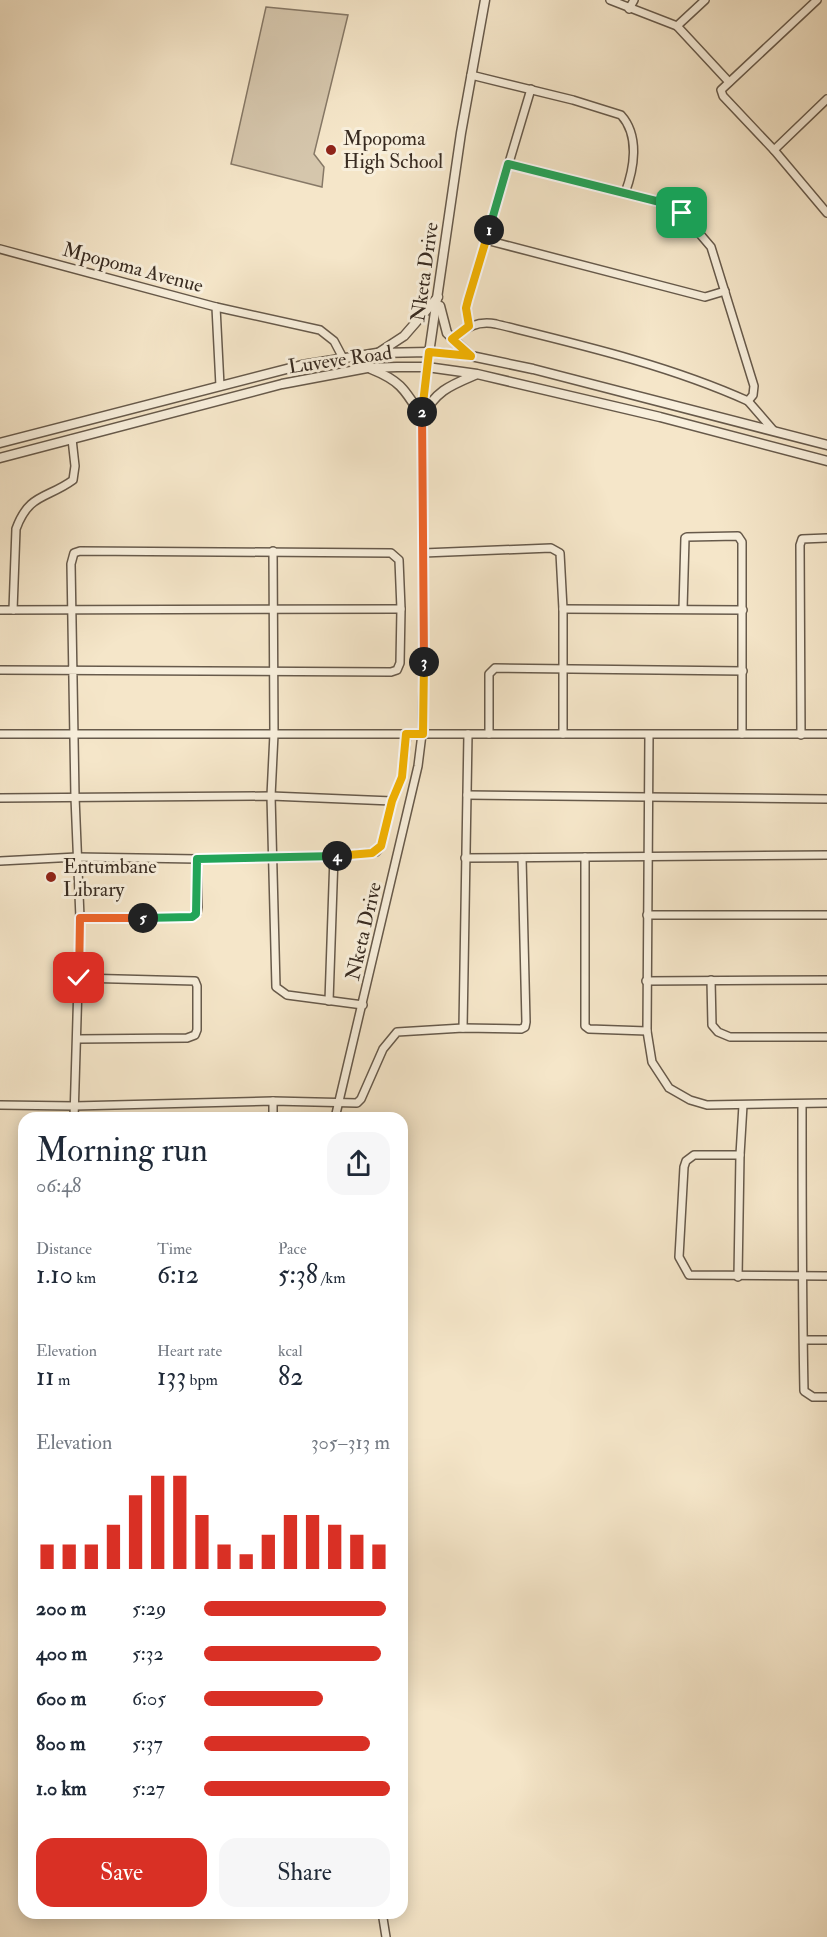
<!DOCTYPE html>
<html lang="en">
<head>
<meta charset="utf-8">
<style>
	body { margin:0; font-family:"IM FELL Double Pica",serif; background:#f6f6f7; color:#1f2937; height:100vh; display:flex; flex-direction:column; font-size:22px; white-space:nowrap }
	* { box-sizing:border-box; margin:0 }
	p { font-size:20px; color:#747a83 }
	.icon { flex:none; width:33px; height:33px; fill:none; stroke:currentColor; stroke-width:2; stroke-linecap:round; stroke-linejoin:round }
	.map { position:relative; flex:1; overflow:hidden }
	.panel { position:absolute; left:18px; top:1112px; width:390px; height:807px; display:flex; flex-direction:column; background:#fff; border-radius:18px; box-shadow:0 3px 15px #0003 }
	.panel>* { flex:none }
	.pin { position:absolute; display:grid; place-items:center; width:51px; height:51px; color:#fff; margin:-26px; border-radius:12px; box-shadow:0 3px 9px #0006 }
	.km { position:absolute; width:30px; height:30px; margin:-15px; border-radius:50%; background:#222; color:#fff; font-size:16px; line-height:30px; text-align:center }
	.round { display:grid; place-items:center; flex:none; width:63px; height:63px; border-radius:18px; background:#f6f6f7 }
	.overview { display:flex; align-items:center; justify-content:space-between; height:102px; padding:0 18px }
	h1 { font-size:33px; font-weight:600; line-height:45px }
	.stats { display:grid; grid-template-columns:repeat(3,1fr); gap:9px; height:102px; padding:6px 18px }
	.stats div { display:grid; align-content:center }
	.stats b { font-size:26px; font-weight:600 }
	.stats small { font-size:16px; font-weight:400 }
	.stats p { font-size:16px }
	.chart { height:168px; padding:12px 18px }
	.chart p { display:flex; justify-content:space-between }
	.chart svg { width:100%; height:108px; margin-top:6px; stroke:#d93025; stroke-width:6 }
	.button { display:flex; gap:12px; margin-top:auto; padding:12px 18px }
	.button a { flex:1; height:69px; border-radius:18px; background:#d93025; color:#fff; font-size:24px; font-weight:600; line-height:69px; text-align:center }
	.button a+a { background:#f6f6f7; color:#1f2937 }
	ul { padding:0 18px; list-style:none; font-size:20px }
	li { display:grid; grid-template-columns:96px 72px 1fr; align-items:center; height:45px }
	li i { height:15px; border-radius:8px; background:#d93025 }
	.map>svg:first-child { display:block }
	.green { fill:#d5c6ac; stroke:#867866; stroke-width:1.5 }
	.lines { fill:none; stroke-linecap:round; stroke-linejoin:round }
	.minor-casing { stroke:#675a4b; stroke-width:10 }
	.tertiary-casing { stroke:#675a4b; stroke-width:11 }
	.minor { stroke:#f8efdc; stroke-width:7 }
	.tertiary { stroke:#f8efdc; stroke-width:8 }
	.split-1-casing { stroke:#fff; stroke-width:12 }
	.split-2-casing { stroke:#fff; stroke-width:12 }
	.split-3-casing { stroke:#fff; stroke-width:12 }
	.split-4-casing { stroke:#fff; stroke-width:12 }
	.split-5-casing { stroke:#fff; stroke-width:12 }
	.split-6-casing { stroke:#fff; stroke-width:12 }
	.split-1 { stroke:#22a559; stroke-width:8 }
	.split-2 { stroke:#f5b400; stroke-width:8 }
	.split-3 { stroke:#f0652b; stroke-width:8 }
	.split-4 { stroke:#f5b400; stroke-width:8 }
	.split-5 { stroke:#22a559; stroke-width:8 }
	.split-6 { stroke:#f0652b; stroke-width:8 }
	.poi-dot { fill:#8f2418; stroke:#f8efdc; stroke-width:2 }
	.labels { text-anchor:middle; stroke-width:6; stroke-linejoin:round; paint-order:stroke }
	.poi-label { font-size:20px; fill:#382b21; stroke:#f8efdc; text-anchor:start }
	.street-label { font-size:20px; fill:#382b21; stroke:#f8efdc }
</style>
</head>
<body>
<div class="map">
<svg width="827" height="1937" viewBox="0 0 827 1937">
	<rect width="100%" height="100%" fill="#f5e6c9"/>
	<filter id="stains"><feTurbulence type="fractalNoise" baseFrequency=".00333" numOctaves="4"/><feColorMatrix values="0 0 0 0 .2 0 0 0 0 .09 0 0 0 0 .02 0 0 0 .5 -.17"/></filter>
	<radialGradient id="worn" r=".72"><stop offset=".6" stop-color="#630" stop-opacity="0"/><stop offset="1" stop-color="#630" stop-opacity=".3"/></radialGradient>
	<polygon class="green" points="266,7 348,15 314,154 324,167 322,187 231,164"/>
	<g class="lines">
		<defs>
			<g id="minor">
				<polyline points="610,0 677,26 729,82"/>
				<polyline points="817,0 721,90 723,96 774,150 827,213"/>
				<polyline points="629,9 634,0"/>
				<polyline points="677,26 705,0"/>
				<path d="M471 75 573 100 621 115C640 136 634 169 625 193"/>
				<polyline points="774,150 827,99"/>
				<polyline points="486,240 705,297 725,291"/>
				<polyline points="0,249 216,307 220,386"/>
				<polyline points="216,307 320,330 334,341 343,358"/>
				<polyline points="469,326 466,308 468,300 531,89"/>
				<path d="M452 339C466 328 477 320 496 324 581 345 668 365 748 401L753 395 754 386 711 247 682 213 664 203 508 164"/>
				<polyline points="748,401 774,431"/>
				<polyline points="273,551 274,734 271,796 276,987 287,995 363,1005"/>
				<polyline points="423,553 551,548 560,553 563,609 563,734"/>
				<polyline points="563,609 743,610"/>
				<polyline points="683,609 685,538 687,537 738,536 742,542 742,734"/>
				<polyline points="0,610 401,609"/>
				<path d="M13 610 16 529C29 493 47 499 73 480L75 466 72 439"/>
				<polyline points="0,670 391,672 397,670 400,663 401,609 399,560 391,553 80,551 74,553 71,564 75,797 80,918 74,1118"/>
				<polyline points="0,734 827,734"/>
				<polyline points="489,734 489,674 495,668 743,671"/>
				<polyline points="649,735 647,1031 652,1062 669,1088 690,1100 707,1105 827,1103"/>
				<polyline points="801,735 800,545 802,539 827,538"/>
				<polyline points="467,795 827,799"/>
				<polyline points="0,798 271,796 392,801"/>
				<polyline points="585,857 585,1026 589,1029 647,1031"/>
				<polyline points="465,858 827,855"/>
				<polyline points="0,861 77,857 197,859 334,856 376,852 381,846 392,801 402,777 407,734"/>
				<polyline points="647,915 827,915"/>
				<polyline points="80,918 191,917 197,913 198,907 197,859"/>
				<polyline points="711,980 712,1025 718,1032 730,1037 827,1037"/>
				<polyline points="646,981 827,980"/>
				<polyline points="329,1001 334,856"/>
				<polyline points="463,1028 468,734"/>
				<polyline points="78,1039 187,1038 195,1035 197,1030 197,986 195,981 79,978"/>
				<polyline points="273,1101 273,1118"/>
				<path d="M802 1104C802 1200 802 1295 804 1391L813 1397H827"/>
				<polyline points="0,1105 74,1106 273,1101 357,1103 361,1099 383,1049 397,1032 463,1028 521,1029 525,1027 526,1022 522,858"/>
				<polyline points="335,1118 418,766 422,734 424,648 422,417 427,367"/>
				<polyline points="740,1155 694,1155 686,1161 684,1167 679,1257 689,1275 827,1276"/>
				<polyline points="738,1277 740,1155 743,1105"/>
				<polyline points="804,1340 827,1340"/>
				<polyline points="382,1912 386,1937"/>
			</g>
			<g id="tertiary">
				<polyline points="440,306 447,333 471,356"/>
				<polyline points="378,353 404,336 438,297"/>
				<polyline points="427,367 461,133 485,0"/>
				<path d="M371 369C401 381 405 390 422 417 436 391 449 386 475 375"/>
				<polyline points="0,443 302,365 377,353 430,352 471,356 533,369 827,445"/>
				<polyline points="0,458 282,384 367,368 397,367 427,367 477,374 660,417 827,461"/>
			</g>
		</defs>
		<use href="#minor" class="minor-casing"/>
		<use href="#tertiary" class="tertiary-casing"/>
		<use href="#minor" class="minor"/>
		<use href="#tertiary" class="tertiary"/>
	</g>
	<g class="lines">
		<defs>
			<polyline id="split-1" points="489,230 508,164 664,203 682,213"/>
			<polyline id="split-2" points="422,412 429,352 471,356 452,339 469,326 466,308 468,300 489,230"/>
			<polyline id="split-3" points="422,412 424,662"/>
			<polyline id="split-4" points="337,856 372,853 381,846 392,801 402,777 406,734 423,734 424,662"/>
			<polyline id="split-5" points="143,918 192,917 196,914 197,859 337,856"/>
			<polyline id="split-6" points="79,978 80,918 143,918"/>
		</defs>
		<use href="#split-1" class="split-1-casing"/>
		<use href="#split-2" class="split-2-casing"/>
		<use href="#split-3" class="split-3-casing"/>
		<use href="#split-4" class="split-4-casing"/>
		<use href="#split-5" class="split-5-casing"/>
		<use href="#split-6" class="split-6-casing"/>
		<use href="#split-1" class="split-1"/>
		<use href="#split-2" class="split-2"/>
		<use href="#split-3" class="split-3"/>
		<use href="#split-4" class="split-4"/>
		<use href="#split-5" class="split-5"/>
		<use href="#split-6" class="split-6"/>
	</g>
	<g class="poi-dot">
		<circle cx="331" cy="150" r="6"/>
		<circle cx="51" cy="877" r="6"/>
	</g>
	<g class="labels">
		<g class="poi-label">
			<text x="343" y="145">Mpopoma<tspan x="343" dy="23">High School</tspan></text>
			<text x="63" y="873">Entumbane<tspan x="63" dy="23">Library</tspan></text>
		</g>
		<g class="street-label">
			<text transform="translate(133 267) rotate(15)" y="7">Mpopoma Avenue</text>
			<text transform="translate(424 272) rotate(-82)" y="7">Nketa Drive</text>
			<text transform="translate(340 359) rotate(-8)" y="7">Luveve Road</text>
			<text transform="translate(363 931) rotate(-77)" y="7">Nketa Drive</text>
		</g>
	</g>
	<rect width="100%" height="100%" filter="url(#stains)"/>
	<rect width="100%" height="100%" fill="url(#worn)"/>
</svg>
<div class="pin" style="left:682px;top:213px;background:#1e9e55"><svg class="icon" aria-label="arrive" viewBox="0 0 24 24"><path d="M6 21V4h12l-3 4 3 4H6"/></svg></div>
<div class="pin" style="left:79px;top:978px;background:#d93025"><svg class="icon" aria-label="check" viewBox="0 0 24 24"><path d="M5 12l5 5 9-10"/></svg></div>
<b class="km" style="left:489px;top:230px">1</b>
<b class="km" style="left:422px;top:412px">2</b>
<b class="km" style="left:424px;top:662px">3</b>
<b class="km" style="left:337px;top:856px">4</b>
<b class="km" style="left:143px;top:918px">5</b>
<section class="panel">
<div class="overview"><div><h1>Morning run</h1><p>06:48</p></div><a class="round"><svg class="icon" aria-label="share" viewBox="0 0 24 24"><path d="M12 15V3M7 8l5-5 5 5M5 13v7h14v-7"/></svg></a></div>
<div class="stats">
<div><p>Distance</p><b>1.10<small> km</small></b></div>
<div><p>Time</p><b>6:12</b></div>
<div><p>Pace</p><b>5:38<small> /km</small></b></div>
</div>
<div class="stats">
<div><p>Elevation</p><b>11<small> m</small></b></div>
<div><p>Heart rate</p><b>133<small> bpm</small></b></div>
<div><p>kcal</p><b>82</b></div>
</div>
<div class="chart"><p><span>Elevation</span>305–313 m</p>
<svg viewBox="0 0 160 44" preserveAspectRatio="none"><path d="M5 44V34M15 44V34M25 44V34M35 44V26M45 44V14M55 44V6M65 44V6M75 44V22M85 44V34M95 44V38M105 44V30M115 44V22M125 44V22M135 44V26M145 44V30M155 44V34"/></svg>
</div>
<ul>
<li><b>200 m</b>5:29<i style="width:98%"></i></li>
<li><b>400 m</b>5:32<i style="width:95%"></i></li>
<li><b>600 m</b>6:05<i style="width:64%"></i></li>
<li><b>800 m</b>5:37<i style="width:89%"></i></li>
<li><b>1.0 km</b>5:27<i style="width:100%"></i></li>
</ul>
<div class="button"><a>Save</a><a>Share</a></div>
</section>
</div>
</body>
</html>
